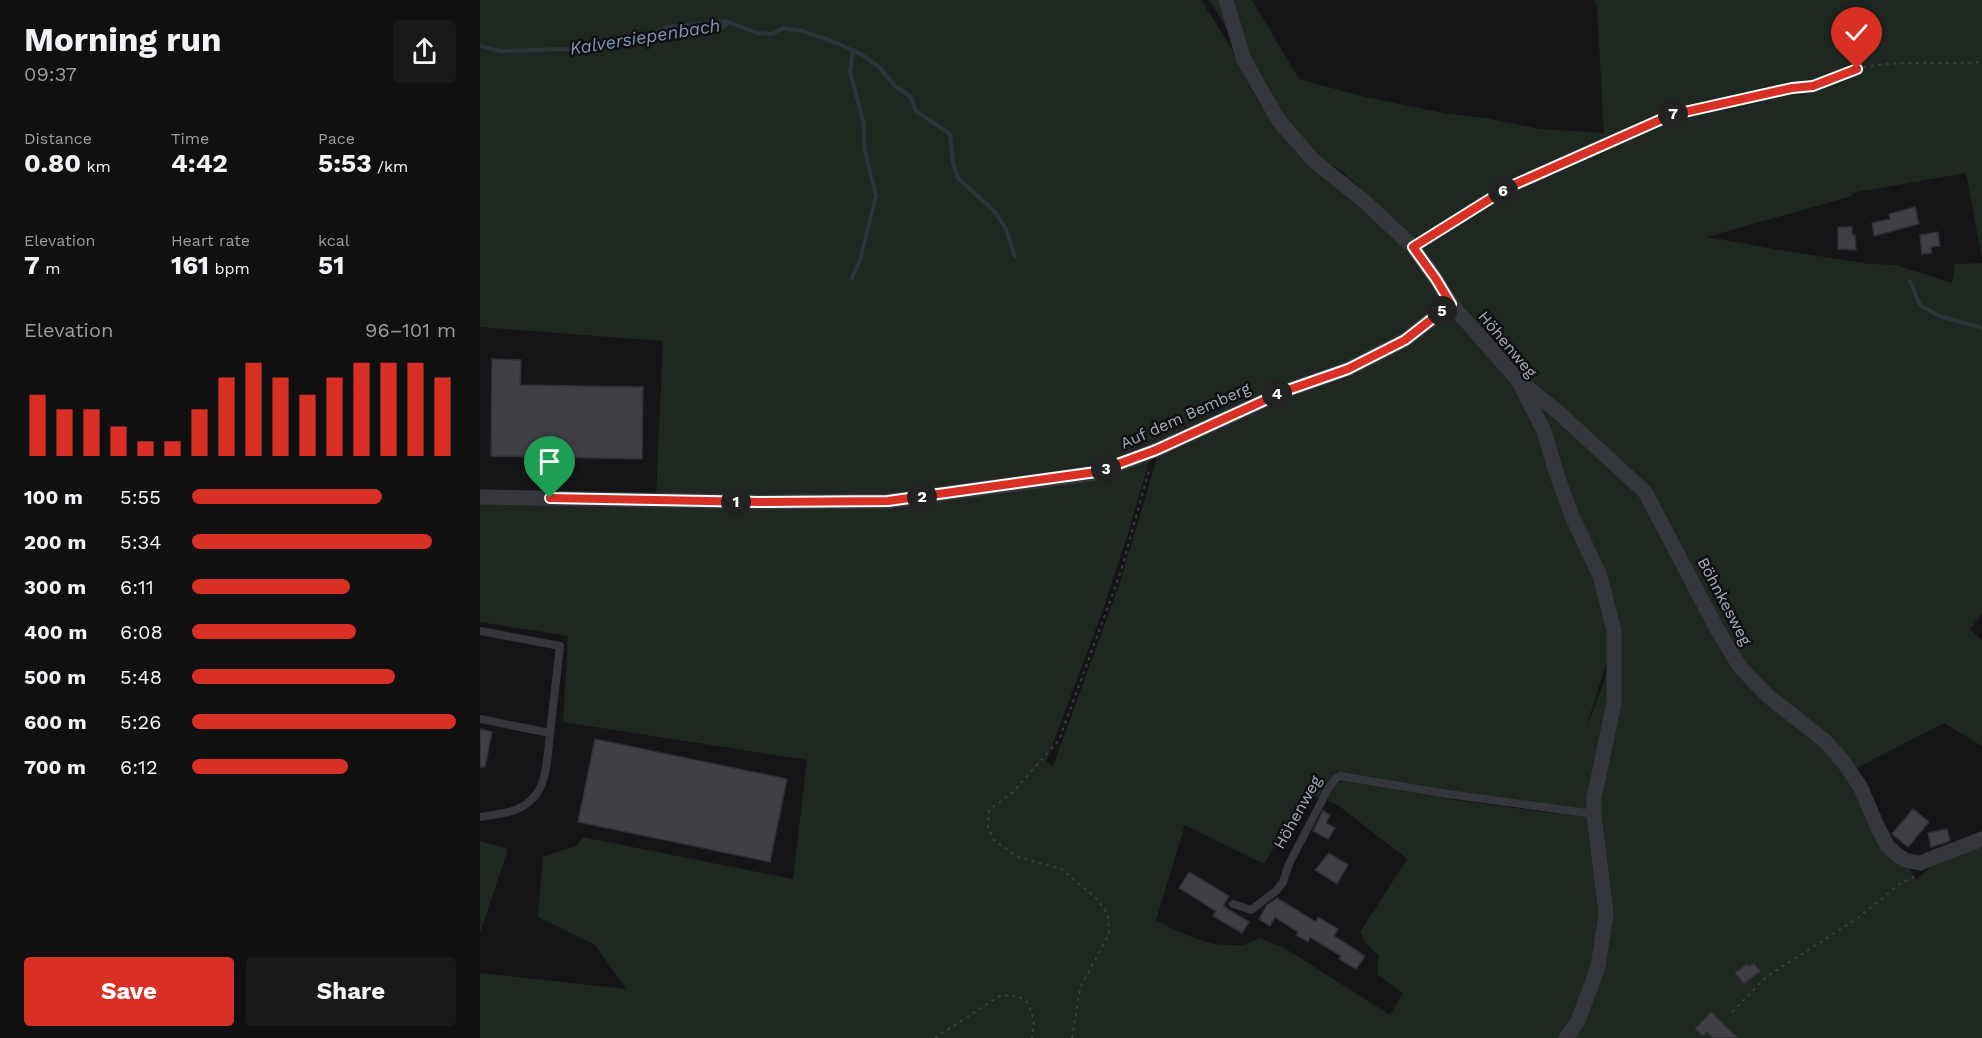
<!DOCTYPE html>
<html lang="en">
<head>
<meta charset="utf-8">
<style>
	body { margin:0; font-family:"Work Sans",sans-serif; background:#19191a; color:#f1f3f6; height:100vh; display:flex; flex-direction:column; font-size:22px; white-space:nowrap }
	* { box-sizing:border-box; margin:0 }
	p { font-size:20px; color:#9c9d9f }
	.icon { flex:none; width:33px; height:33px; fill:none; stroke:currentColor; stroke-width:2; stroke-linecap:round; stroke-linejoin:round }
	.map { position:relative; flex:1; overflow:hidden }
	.drawer { display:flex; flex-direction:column; background:#101011; width:480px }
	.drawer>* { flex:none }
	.pin { position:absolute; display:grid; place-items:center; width:51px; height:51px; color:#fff; margin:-62px -26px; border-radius:50% 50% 50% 0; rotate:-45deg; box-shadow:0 0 6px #0007 }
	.pin .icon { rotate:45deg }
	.km { position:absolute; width:30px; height:30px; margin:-15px; border-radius:50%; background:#222; color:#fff; font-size:16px; line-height:30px; text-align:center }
	.round { display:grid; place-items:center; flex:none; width:63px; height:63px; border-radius:6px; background:#19191a }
	.headline { display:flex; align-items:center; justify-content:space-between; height:102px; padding:0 24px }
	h1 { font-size:33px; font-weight:700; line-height:45px }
	.figures { display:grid; grid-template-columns:repeat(3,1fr); gap:9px; height:102px; padding:6px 24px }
	.figures div { display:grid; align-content:center }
	.figures b { font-size:26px; font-weight:700 }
	.figures small { font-size:16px; font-weight:400 }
	.figures p { font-size:16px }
	.chart { height:168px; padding:12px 24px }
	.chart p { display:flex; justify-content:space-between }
	.chart svg { width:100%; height:108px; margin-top:6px; stroke:#d93025; stroke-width:6 }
	.button { display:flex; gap:12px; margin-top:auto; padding:12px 24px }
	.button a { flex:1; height:69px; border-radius:6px; background:#d93025; color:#fff; font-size:24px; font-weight:700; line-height:69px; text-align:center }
	.button a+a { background:#19191a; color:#f1f3f6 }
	ul { padding:0 24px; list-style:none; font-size:20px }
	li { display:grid; grid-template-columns:96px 72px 1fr; align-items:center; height:45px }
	li i { height:15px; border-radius:8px; background:#d93025 }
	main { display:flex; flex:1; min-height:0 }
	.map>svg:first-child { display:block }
	.green { fill:#1f2721; fill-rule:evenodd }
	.water { fill:#2c333b }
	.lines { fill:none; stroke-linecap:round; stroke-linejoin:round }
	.stream { stroke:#2c333b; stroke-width:4 }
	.building { fill:#404044; stroke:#302f33; stroke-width:1.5 }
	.path { stroke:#3c3e43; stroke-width:2; stroke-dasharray:3 4.5; stroke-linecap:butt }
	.service { stroke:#36373c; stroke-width:8 }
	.minor { stroke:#36373c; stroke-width:15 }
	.route-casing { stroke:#fff; stroke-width:12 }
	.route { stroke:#d93025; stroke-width:8 }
	.labels { text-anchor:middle; stroke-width:5; stroke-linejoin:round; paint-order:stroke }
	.street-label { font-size:16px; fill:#a7abb7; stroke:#101012 }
	.water-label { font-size:18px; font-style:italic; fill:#7f95b1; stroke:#101012 }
</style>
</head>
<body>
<main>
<section class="drawer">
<div class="headline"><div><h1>Morning run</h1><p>09:37</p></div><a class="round"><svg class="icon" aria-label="share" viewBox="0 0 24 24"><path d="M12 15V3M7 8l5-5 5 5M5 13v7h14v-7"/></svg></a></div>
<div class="figures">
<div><p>Distance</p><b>0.80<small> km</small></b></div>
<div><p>Time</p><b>4:42</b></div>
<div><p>Pace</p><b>5:53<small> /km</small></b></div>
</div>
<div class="figures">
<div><p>Elevation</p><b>7<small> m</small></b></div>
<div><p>Heart rate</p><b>161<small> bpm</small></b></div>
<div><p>kcal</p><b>51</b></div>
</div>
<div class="chart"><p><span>Elevation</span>96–101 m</p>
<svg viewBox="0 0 160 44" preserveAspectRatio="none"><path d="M5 44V19M15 44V25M25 44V25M35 44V32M45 44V38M55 44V38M65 44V25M75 44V12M85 44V6M95 44V12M105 44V19M115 44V12M125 44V6M135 44V6M145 44V6M155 44V12"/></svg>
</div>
<ul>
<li><b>100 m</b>5:55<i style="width:72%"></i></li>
<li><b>200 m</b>5:34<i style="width:91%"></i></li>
<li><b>300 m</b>6:11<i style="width:60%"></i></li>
<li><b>400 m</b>6:08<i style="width:62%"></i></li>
<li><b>500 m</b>5:48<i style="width:77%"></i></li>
<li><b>600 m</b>5:26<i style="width:100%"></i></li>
<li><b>700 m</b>6:12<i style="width:59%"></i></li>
</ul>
<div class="button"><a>Save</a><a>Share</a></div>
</section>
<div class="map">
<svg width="1502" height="1038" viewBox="0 0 1502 1038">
	<rect width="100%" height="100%" fill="#151517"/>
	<g class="green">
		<path d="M0 0H721L755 54 777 100 803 137 830 165 886 210 917 239 957 291 959 304 950 314 936 325 925 329 919 337 872 365 802 391 710 428 674 445 649 530 623 610 566 762 573 766 639 585 678 455 770 412 826 390 879 371 905 357 964 315 972 316 981 322 1033 382 1045 402 1058 429 1088 516 1115 577 1121 602 1130 651 1105 731 1140 641 1119 575 1081 478 1058 404 1036 368 986 313 941 252 942 248 948 240 995 213 1075 170 1164 129 1162 124 1124 139 1027 184 943 234 933 238 923 231 895 201 859 169 842 160 811 129 787 98 762 52 729 0H772L819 79 881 96 968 114 1006 118 1060 129 1124 133 1117 7 1114 0H1502V258L1486 173 1372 193V196L1227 237 1306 251 1390 264 1416 265 1472 283 1475 264 1502 263V614L1490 629 1502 640V746L1464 723 1373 770 1346 740 1303 707 1268 671 1264 675 1300 710 1344 742 1362 760 1378 786 1406 846 1413 854 1426 862 1436 880 1454 864 1502 842V1038H0V973L146 989 115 945 58 917 63 857 98 845 102 837 313 879 327 760 83 722 88 636 0 622V501L399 505 507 495 494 483 412 496 314 499 176 496 183 341 0 327ZM857 772 949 788 1081 808 1079 814 975 800 867 780 856 784 847 800 859 806 927 859 880 932 886 944 899 956 897 974 923 993 910 1015 803 947 779 938C773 941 768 944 761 945 733 948 700 934 676 920L705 825 784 864 807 825 821 804 830 795 841 800Z"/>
		<polygon points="0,841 28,849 0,933"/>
	</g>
	<polygon class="water" points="248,19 251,23 245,29 169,40 166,34 186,25"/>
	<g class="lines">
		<g class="stream">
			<polyline points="246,23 251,23 277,33 292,34 303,28 322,31 357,43 382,55 399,67 415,86 431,97 436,111 470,134 473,163 478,178 515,212 526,229 535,257"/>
			<polyline points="0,46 20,51 83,49 105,50 171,37"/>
			<polyline points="372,278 380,260 396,196 384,147 384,124 370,72 373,50"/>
			<polyline points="1430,281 1440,305 1459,316 1502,328"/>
		</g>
	</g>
	<g class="building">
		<polygon points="1435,207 1439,224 1394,236 1392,223 1410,219 1409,214"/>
		<polygon points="1358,227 1372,227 1372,235 1375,235 1376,250 1358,249"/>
		<polygon points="1458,232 1460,246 1451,247 1452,253 1442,254 1440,235"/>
		<polygon points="12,359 41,360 40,385 163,387 162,459 11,456"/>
		<polygon points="0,729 12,732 5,767 0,767"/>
		<polygon points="115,739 307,779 290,862 98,822"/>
		<polygon points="1433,809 1449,822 1428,847 1412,834"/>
		<polygon points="843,811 850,815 846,823 855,828 848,839 833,831"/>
		<polygon points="1467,829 1470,841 1451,847 1448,833"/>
		<polygon points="849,853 868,865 857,884 835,870"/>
		<polygon points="709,872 749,896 743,906 769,922 762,933 733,916 736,911 699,888"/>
		<polygon points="797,898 836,922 838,917 858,929 854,936 885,956 876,969 859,959 861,956 830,937 828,942 816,935 818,932 795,917 790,926 779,919 787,905"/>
		<polygon points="1274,963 1280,971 1264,984 1255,973 1267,964 1269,966"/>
		<polygon points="1231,1012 1258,1038 1233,1038 1227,1032 1223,1036 1215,1029"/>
	</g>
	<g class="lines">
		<g class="path">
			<path d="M1341 82C1353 78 1364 73 1376 69 1417 59 1461 65 1502 62"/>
			<polyline points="1252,1012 1286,977 1378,918 1421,883 1434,877"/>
			<polyline points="455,1038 521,995 538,996 548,1003 554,1020 552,1038"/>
			<polyline points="592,1038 600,988 629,934 628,914 615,897 581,869 538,857 514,840 508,828 509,810 533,792 579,740 641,571 670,467"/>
		</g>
		<g class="service">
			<polyline points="933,247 1029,187 1190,115 1312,88 1333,86"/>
			<polyline points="0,631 80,646 70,733"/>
			<path d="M0 719 70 733C66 765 69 799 32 811 22 814 10 815 0 817"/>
			<polyline points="753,904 771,910 796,891 803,882 809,864 847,791 855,779 860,776 968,794 1114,814"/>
		</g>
		<g class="minor">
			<polyline points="746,0 764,60 799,121 834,161 883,200 933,247 956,279 971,304 1038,380 1064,431 1077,475 1092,516 1120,576 1134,631 1134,703 1114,798 1114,814 1126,914 1118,967 1098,1021 1086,1038"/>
			<polyline points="1045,386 1078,412 1165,492 1237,629 1260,667 1288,696 1345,741 1362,760 1380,786 1398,828 1407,845 1416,854 1425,860 1440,863 1502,839"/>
			<polyline points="0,497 279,502 408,501 617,473 676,450 805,391 868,369 925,340 971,304"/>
		</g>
	</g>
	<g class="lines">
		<defs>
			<polyline id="route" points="70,498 279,502 408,501 616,472 676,450 805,391 868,369 925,340 971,304 956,279 933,247 1029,187 1191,115 1312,88 1333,86 1377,69"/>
		</defs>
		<use href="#route" class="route-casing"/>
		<use href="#route" class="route"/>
	</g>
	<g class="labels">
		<g class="street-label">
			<text transform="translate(1028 344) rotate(50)" y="6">Höhenweg</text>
			<text transform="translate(705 415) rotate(-24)" y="6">Auf dem Bemberg</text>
			<text transform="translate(1245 601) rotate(62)" y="6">Böhnkesweg</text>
			<text transform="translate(817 812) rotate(-61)" y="6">Höhenweg</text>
		</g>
		<g class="water-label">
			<text transform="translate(165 37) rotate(-9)" y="6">Kalversiepenbach</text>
		</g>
	</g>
</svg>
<div class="pin" style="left:70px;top:498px;background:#1e9e55"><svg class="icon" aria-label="arrive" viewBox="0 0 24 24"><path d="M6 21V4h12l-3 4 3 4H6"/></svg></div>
<div class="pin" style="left:1377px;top:69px;background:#d93025"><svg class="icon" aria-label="check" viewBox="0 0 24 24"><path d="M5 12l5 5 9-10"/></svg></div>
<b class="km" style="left:256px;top:502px">1</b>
<b class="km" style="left:442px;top:497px">2</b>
<b class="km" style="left:626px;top:469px">3</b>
<b class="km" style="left:797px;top:394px">4</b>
<b class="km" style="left:962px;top:311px">5</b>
<b class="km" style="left:1023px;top:191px">6</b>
<b class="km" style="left:1193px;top:114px">7</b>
</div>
</main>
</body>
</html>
